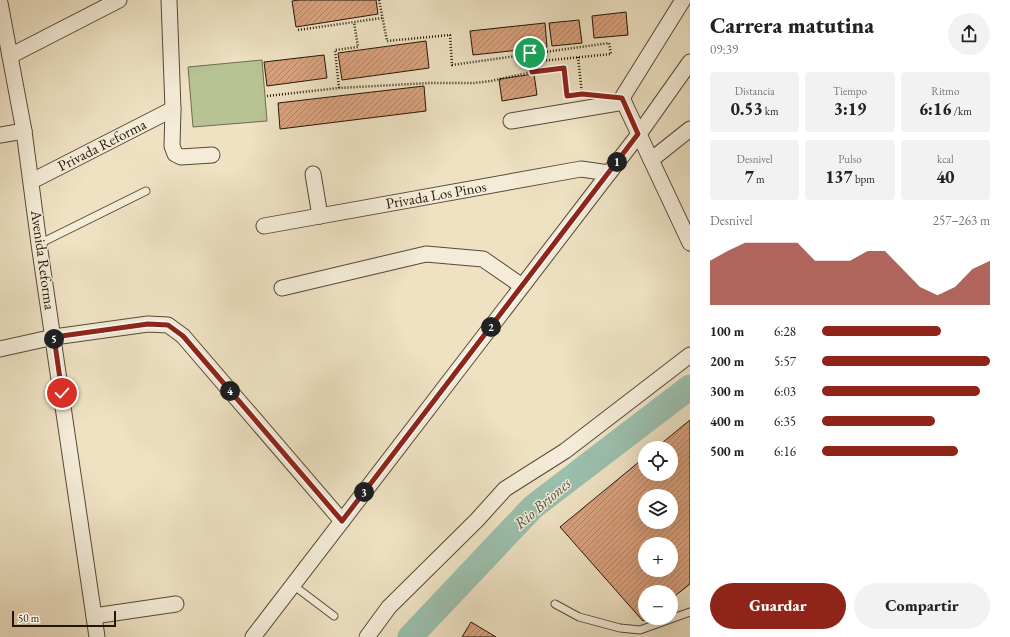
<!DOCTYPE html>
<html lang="es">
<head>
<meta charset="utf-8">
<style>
	body { margin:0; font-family:"EB Garamond",serif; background:#f2f2f2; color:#222; height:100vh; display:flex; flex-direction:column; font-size:15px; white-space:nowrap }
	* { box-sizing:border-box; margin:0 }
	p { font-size:13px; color:#767676 }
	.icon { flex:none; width:22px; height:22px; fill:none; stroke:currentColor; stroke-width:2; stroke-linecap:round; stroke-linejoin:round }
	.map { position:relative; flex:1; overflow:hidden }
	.panel { display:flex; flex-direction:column; background:#fff; width:320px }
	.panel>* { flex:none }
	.controls { position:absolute; left:638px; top:441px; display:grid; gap:8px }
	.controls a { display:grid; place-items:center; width:40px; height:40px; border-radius:50%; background:#fff; box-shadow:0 4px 16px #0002; font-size:20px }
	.scale { position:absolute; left:12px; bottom:10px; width:104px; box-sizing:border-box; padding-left:4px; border:2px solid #231608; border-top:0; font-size:11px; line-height:14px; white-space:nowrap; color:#231608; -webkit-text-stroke:3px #f4ecd8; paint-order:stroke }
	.pin { position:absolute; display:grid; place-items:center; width:34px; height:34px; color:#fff; margin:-17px; border:2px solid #fff; border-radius:50%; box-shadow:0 1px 4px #0007 }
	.km { position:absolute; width:20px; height:20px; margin:-10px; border-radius:50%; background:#222; color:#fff; font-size:11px; line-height:20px; text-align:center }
	.round { display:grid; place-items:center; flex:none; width:42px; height:42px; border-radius:21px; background:#f2f2f2 }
	.overview { display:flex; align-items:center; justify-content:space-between; height:68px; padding:0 20px }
	h1 { font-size:22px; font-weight:800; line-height:30px }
	.stats { display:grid; grid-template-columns:repeat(3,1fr); gap:6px; height:68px; padding:4px 20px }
	.stats div { display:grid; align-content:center; border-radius:4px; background:#f2f2f2; text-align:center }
	.stats b { font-size:17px; font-weight:800 }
	.stats small { font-size:11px; font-weight:400 }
	.stats p { font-size:11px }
	.chart { height:112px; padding:8px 20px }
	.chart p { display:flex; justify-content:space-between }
	.chart svg { width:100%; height:72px; margin-top:4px; fill:#8f2418; opacity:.7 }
	.action { display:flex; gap:8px; margin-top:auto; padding:8px 20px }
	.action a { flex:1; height:46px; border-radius:24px; background:#8f2418; color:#fff; font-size:16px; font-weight:800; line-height:46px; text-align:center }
	.action a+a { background:#f2f2f2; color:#222 }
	ul { padding:0 20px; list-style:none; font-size:13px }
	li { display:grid; grid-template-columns:64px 48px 1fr; align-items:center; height:30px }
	li i { height:10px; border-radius:5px; background:#8f2418 }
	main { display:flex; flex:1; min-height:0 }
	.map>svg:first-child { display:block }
	.pitch { fill:#b8c394; stroke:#6e6c4e }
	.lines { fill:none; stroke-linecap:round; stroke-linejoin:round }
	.river { stroke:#9bbfad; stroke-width:25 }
	.building { fill:url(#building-hatch); stroke:#231608; fill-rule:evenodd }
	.lane-casing { stroke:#564937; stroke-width:9 }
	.street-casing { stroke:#564937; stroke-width:17 }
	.path { stroke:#231608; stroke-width:2.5; stroke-dasharray:1 2; stroke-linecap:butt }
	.lane { stroke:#f4ecd8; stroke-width:7 }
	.street { stroke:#f4ecd8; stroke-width:15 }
	.route-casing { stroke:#fff; stroke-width:8 }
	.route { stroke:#8f2418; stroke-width:5 }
	.labels { text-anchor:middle; stroke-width:3; stroke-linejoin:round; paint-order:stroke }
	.street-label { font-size:15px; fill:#231608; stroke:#f4ecd8 }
	.water-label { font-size:16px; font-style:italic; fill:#4d5142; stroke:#f4ecd8 }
</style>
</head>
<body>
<main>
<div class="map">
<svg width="690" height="637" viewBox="0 0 690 637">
	<defs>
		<pattern id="building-hatch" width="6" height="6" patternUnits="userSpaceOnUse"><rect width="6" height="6" fill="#d9a380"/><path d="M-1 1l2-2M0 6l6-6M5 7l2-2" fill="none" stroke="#b08467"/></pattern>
	</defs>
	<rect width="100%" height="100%" fill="#eee2c3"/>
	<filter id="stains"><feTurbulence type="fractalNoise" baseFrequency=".005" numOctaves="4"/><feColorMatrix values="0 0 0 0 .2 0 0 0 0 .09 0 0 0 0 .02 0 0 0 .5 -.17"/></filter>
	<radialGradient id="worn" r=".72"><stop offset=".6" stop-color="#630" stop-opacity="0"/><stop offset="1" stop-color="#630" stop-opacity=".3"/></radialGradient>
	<polygon class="pitch" points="262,60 267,121 193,127 188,67"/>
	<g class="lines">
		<polyline class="river" points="410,637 533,507 690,387"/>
	</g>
	<g class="building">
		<polygon points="299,0 376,0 378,14 296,27 292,1"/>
		<polygon points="626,12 628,35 594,38 592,16"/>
		<polygon points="579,20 582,43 552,46 549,23"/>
		<polygon points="545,23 547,47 473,55 470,31"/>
		<polygon points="426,41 429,68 342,80 338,53"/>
		<polygon points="324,55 327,78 267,86 264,62"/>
		<polygon points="534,74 537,95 502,101 499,79"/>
		<polygon points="424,86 426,111 280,129 278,103"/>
		<path d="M690 420V584L671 599V592H645V618H647L643 621 560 527 645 457V474H671V448H656ZM645 496H671V522H645ZM645 544H671V570H645Z"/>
		<polygon points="471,622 496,637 462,637"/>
	</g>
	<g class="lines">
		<defs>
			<g id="lane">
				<polyline points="39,244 146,191"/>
				<polyline points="293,585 334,616"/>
				<polyline points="555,604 579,617 620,628 640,630 690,612"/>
			</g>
			<g id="street">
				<polyline points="169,0 173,109 172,146 175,154 181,157 212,155"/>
				<polyline points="683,0 622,98 690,243"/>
				<polyline points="0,3 24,131 39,244 97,637"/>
				<polyline points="10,56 119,0"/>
				<polyline points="511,121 624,102"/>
				<polyline points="0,135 24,131"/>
				<polyline points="651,160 690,129"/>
				<polyline points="313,174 320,216"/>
				<polyline points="32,181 173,109"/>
				<polyline points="264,226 581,169 609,173"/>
				<polyline points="282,288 426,254 483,259 522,286"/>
				<polyline points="0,349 54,337 148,324 168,325 183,336 342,521"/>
				<polyline points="94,616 176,604"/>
				<polyline points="253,637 639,134 690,62"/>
				<polyline points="367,637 389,607 477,520 505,489 565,451 690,355"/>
			</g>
		</defs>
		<use href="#lane" class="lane-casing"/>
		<use href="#street" class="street-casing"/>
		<g class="path">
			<polyline points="379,0 387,41 450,35 452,65 609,43 611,54 531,62"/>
			<polyline points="298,30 382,18"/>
			<polyline points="530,53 532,72"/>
			<polyline points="578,57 582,94"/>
			<polyline points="339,88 335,50 358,47 354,22"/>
			<polyline points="267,96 339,88 430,83 474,83 491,81 532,72 564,68 567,96 570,96"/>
		</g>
		<use href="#lane" class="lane"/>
		<use href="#street" class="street"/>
	</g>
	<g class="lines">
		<defs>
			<polyline id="route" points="62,393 54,337 148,324 168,325 183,336 342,521 638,134 622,98 582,94 567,96 564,68 532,72 530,53"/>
		</defs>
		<use href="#route" class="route-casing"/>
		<use href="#route" class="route"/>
	</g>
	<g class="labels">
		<g class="street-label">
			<text transform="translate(102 145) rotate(-27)" y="5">Privada Reforma</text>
			<text transform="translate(436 195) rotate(-10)" y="5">Privada Los Pinos</text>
			<text transform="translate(43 260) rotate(82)" y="5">Avenida Reforma</text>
		</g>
		<g class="water-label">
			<text transform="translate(542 503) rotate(-41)" y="6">Rio Briones</text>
		</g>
	</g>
	<rect width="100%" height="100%" filter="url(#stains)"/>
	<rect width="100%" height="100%" fill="url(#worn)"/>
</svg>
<div class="controls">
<a><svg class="icon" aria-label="locate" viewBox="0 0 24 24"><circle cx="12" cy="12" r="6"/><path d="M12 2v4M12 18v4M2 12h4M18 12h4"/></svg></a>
<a><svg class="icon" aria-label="layers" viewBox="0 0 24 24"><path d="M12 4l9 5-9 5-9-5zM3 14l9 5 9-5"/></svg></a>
<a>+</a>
<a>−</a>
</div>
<div class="scale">50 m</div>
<div class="pin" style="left:530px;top:53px;background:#1e9e55"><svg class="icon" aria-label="arrive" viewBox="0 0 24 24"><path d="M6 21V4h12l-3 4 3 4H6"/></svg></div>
<div class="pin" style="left:62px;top:393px;background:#d93025"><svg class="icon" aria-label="check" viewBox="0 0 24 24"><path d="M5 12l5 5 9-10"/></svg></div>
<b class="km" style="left:617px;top:162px">1</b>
<b class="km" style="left:491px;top:327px">2</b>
<b class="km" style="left:364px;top:492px">3</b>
<b class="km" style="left:230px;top:391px">4</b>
<b class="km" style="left:54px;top:339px">5</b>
</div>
<section class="panel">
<div class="overview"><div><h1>Carrera matutina</h1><p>09:39</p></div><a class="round"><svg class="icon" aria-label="share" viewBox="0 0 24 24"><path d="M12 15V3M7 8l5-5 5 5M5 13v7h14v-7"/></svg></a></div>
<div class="stats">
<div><p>Distancia</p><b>0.53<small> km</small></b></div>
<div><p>Tiempo</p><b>3:19</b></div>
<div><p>Ritmo</p><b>6:16<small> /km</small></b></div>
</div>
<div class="stats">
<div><p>Desnivel</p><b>7<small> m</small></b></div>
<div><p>Pulso</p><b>137<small> bpm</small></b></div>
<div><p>kcal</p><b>40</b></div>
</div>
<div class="chart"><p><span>Desnivel</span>257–263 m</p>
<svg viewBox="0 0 160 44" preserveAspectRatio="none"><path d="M0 44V17L10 11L20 6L30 6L40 6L50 6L60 17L70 17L80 17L90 11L100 11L110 22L120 33L130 38L140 33L150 22L160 17V44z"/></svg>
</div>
<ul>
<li><b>100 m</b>6:28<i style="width:71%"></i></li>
<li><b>200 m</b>5:57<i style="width:100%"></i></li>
<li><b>300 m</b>6:03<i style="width:94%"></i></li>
<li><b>400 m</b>6:35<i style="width:67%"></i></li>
<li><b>500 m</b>6:16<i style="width:81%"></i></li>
</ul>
<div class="action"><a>Guardar</a><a>Compartir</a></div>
</section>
</main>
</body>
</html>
